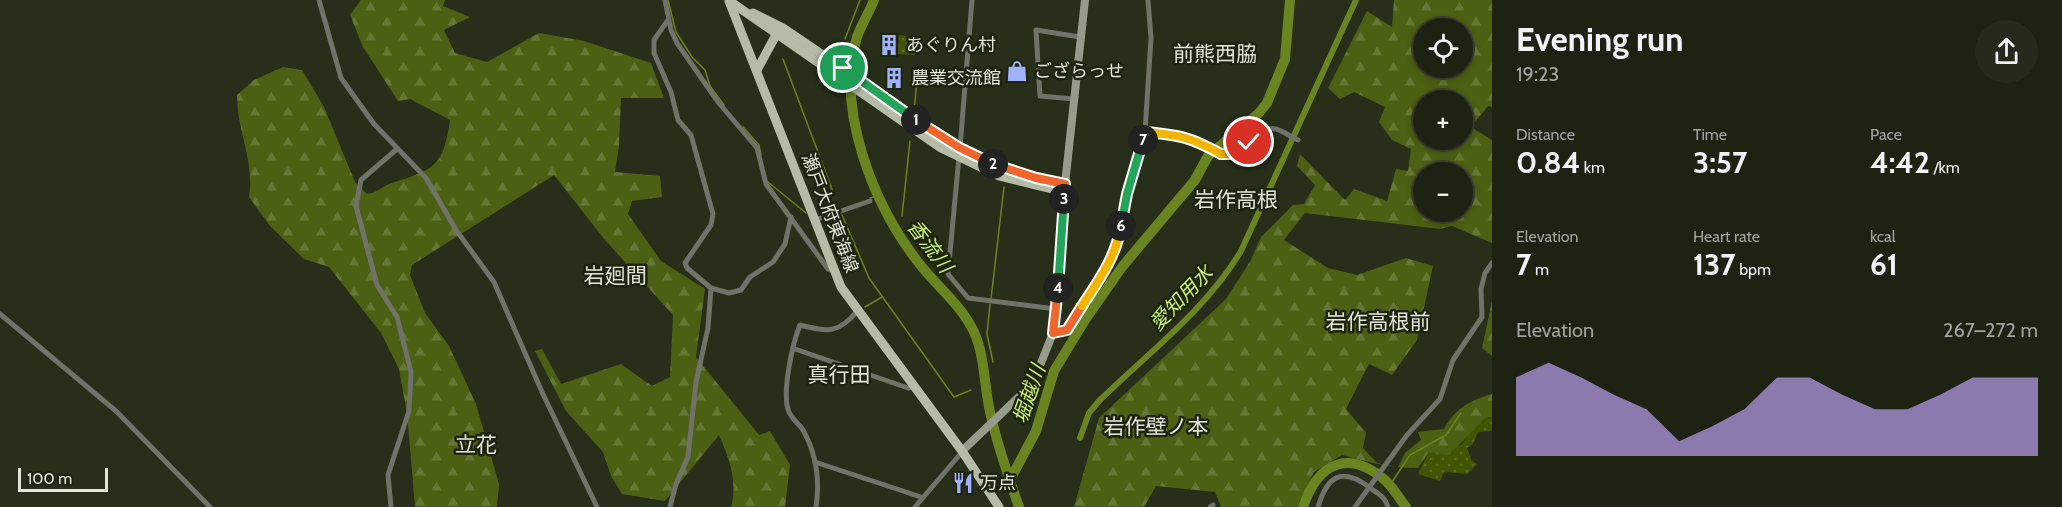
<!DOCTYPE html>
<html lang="en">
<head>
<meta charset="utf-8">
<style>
	body { margin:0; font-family:Cabin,"Noto Sans JP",sans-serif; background:#252a1c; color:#f1f3f6; height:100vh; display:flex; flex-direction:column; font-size:22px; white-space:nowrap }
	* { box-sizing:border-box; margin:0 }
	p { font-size:20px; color:#a0a4a0 }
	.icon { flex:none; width:33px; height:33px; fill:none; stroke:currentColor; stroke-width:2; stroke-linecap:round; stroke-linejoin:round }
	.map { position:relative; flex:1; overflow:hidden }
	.side { display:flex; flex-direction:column; background:#1d2213; width:570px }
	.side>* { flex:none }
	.fabs { position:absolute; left:1413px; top:18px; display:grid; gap:12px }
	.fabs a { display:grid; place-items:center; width:60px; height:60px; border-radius:50%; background:#1d2213; box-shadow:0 3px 9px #0003,0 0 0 2px #3b3f33; font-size:30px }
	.scale { position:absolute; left:18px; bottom:15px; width:90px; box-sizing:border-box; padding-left:6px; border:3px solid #e1e6d9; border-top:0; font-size:16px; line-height:21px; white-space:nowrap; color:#e1e6d9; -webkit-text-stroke:4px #1d2410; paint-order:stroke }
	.pin { position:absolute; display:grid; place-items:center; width:51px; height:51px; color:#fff; margin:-26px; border:3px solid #fff; border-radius:50%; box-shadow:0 2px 6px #0007 }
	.km { position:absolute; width:30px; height:30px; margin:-15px; border-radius:50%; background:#222; color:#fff; font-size:16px; line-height:30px; text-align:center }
	.round { display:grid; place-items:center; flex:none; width:63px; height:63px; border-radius:32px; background:#252a1c }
	.head { display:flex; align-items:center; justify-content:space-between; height:102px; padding:0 24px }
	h1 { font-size:33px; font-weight:700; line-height:45px }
	.metrics { display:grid; grid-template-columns:repeat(3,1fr); gap:9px; height:102px; padding:6px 24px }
	.metrics div { display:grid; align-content:center }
	.metrics b { font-size:30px; font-weight:700 }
	.metrics small { font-size:16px; font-weight:400 }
	.metrics p { font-size:16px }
	.chart { height:168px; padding:12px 24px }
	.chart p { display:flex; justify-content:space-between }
	.chart svg { width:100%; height:108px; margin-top:6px; fill:#bca0f2; opacity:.7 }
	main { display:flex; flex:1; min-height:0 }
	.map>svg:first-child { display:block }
	.grass { fill:url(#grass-dots) }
	.forest { fill:url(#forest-firs); fill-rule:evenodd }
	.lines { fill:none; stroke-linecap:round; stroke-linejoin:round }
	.stream { stroke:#6a851f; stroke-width:1.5 }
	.canal { stroke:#6a851f; stroke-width:6 }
	.river { stroke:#6a851f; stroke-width:10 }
	.minor { stroke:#6f7369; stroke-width:5 }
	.secondary { stroke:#969c8c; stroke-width:8 }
	.primary { stroke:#b4bca7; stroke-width:9 }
	.split-1-casing { stroke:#fff; stroke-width:12 }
	.split-2-casing { stroke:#fff; stroke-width:12 }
	.split-3-casing { stroke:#fff; stroke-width:12 }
	.split-4-casing { stroke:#fff; stroke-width:12 }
	.split-5-casing { stroke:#fff; stroke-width:12 }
	.split-6-casing { stroke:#fff; stroke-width:12 }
	.split-7-casing { stroke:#fff; stroke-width:12 }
	.split-8-casing { stroke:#fff; stroke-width:12 }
	.split-9-casing { stroke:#fff; stroke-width:12 }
	.split-1 { stroke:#22a559; stroke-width:8 }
	.split-2 { stroke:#f0652b; stroke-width:8 }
	.split-3 { stroke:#f0652b; stroke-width:8 }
	.split-4 { stroke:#22a559; stroke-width:8 }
	.split-5 { stroke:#f0652b; stroke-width:8 }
	.split-6 { stroke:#f5b400; stroke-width:8 }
	.split-7 { stroke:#22a559; stroke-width:8 }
	.split-8 { stroke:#f5b400; stroke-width:8 }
	.split-9 { stroke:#f5b400; stroke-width:8 }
	.labels { text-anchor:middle; stroke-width:5; stroke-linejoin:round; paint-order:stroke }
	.poi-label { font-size:18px; fill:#e1e6d9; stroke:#1d2410; text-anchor:start }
	.street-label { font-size:18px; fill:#e1e6d9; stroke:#1d2410 }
	.water-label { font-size:20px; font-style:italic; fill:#caf073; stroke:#1d2410 }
	.quarter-label { font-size:21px; fill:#e1e6d9; stroke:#1d2410 }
</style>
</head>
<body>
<main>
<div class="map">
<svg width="1492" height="507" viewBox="0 0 1492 507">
	<defs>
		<pattern id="grass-dots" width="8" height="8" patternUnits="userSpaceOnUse" patternTransform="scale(1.5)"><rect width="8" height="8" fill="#415500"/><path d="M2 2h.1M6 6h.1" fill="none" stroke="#5c6d25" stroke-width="1.8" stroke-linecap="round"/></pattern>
		<pattern id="forest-firs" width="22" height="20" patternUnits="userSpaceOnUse" patternTransform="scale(1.5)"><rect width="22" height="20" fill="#4b6012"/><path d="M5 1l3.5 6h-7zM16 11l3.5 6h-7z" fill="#657734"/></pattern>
	</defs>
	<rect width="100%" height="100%" fill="#272e19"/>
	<g class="grass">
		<polygon points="899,35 916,37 915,55 898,54"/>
		<polygon points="1487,417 1492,417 1492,431 1478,432 1473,444 1467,448 1472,461 1477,464 1467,474 1444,472 1440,481 1418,474 1429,452 1461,445 1473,429"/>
	</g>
	<g class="forest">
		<path d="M361 0H445L443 6 470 17 444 30 455 53 487 62 539 33 584 41 651 63 664 98H621L619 146 615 172 660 176 662 197 632 201 628 214 661 261 705 289 696 357 759 435 770 431 790 465 785 507H731C738 482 729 458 719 435L665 501 622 494 611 476 603 452 566 411 535 351 542 349 561 384 621 364 652 386 670 377 673 315 605 240 554 175 412 265 410 275 425 313 449 346 476 404 499 484 497 507H415L407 413 399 369 381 333 329 267 304 259 270 226 249 197C255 163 237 131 237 95L254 80 283 67 302 70 324 107 355 182 367 194C378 193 382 186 392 183 436 169 443 166 450 120L410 99 398 101 363 47 350 15Z"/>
		<path d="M1394 0H1492V107L1488 106 1471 127 1492 140V243L1452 226 1440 229 1305 213 1284 240 1328 268 1357 275 1406 258 1433 266 1417 340 1392 375 1369 364 1346 409 1366 433 1363 448 1377 463 1398 467 1405 453 1421 440 1418 432 1444 429C1453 410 1472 399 1492 394V417H1487C1472 429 1463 444 1447 455L1429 452 1418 468C1392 468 1367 462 1342 455L1314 472 1297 507H1221L1215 492 1156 486 1144 507H1074L1099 418 1226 299 1251 260 1261 237 1293 205 1304 204 1315 185 1297 166 1300 154 1345 200 1354 189 1387 201 1396 169 1408 171 1411 149 1392 140 1379 122 1385 107 1354 92 1340 99 1328 88 1367 11 1392 27ZM1424 28H1462V68H1424ZM1424 100H1462V140H1424ZM1424 172H1462V212H1424Z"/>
		<polygon points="1492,301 1492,356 1482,348"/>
	</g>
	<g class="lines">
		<g class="stream">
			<polyline points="668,0 676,32 692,57 705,70 710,86 724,105"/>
			<polyline points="845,39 860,0"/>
			<polyline points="783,59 833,192"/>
			<polyline points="914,110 917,82"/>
			<polyline points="743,127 759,145 761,155"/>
			<polyline points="768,182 806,213"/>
			<polyline points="870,198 877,196"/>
			<polyline points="842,215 869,278 954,397 971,390"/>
			<polyline points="902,216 910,141"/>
			<polyline points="991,299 1004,187"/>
			<polyline points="990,304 987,334 993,362"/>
			<polyline points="865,307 882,297"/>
			<polyline points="1390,485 1410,455 1446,435 1461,413"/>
		</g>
		<path class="canal" d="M1080 438 1089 413 1099 401C1149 352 1205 311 1241 251L1356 0"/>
		<g class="river">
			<path d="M874 0C869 13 861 25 857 37 835 110 874 205 918 262 936 286 961 304 974 332 985 356 984 386 990 412 997 444 1008 476 1019 507"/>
			<polyline points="1011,478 1036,431 1054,371 1085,320 1122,267 1195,180 1208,156 1259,113 1267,103 1285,59 1290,0"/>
			<path d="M1303 507C1318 463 1348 448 1386 481 1394 489 1399 498 1406 507"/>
		</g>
		<g class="minor">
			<polyline points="319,0 341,78 374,124 426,178 456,230 494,282 542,392 597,507"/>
			<polyline points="665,0 671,30 677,43 718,102 757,148 766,184 828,269 833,270"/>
			<polyline points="668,20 654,40 654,53 671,92 678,120 691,135 713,214 711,225 685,263 687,268 711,288 729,293 741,290 750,277 773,262 785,244 791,217"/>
			<polyline points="1074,99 1040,96 1036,30 1080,37"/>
			<path d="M1145 132 1193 138 1225 155C1243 153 1258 124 1276 129 1283 131 1291 137 1298 140"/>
			<polyline points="960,148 972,0"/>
			<polyline points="959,157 948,274 968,298 1056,309"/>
			<polyline points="815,220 870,201"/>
			<polyline points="0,314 116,411 210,507"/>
			<polyline points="1053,333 1067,330 1101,278 1118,244 1127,194 1145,132 1151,38 1148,0"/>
			<polyline points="795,349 908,388 914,387"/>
			<polyline points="815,462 921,497"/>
			<polyline points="391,507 388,475 409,411 411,372 397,317 377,285 356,206 361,180 397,149"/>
			<polyline points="670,507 676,484 688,457 696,382 708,328 711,288"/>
			<path d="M816 507C820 480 817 455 803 430 799 424 792 419 789 412 781 394 793 342 800 325 828 332 839 334 858 310"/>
			<polyline points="915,507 962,452"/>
			<polyline points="1210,507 1213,505"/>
			<path d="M1318 507C1327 477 1341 466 1369 487 1378 494 1385 496 1388 507"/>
			<polyline points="1355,507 1407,435 1440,399 1453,360 1482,317 1481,289 1485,273 1492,263"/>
		</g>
		<polyline class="secondary" points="962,451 1025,391 1041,363 1053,333 1059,280 1065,184 1085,0"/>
		<g class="primary">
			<polyline points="729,1 841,287 962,451 999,507"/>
			<polyline points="731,2 941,148 999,176 1064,192"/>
			<polyline points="753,13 783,28 960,148 1002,168 1065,184"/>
			<polyline points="757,70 776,35"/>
		</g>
	</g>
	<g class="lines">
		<defs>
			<polyline id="split-1" points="843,68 916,120"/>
			<polyline id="split-2" points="916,120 960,148 993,164"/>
			<polyline id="split-3" points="993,164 1036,178 1065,184 1064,199"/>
			<polyline id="split-4" points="1058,288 1064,199"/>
			<polyline id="split-5" points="1058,288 1053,333 1067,330 1082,306"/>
			<path id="split-6" d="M1082 306C1099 280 1116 257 1121 226"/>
			<polyline id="split-7" points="1121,226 1127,194 1143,140"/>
			<path id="split-8" d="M1143 140 1144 132C1180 135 1190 137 1221 154"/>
			<polyline id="split-9" points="1221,154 1232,154 1249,142"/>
		</defs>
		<use href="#split-1" class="split-1-casing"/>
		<use href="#split-2" class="split-2-casing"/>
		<use href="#split-3" class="split-3-casing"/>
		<use href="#split-4" class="split-4-casing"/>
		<use href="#split-5" class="split-5-casing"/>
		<use href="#split-6" class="split-6-casing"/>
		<use href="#split-7" class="split-7-casing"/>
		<use href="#split-8" class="split-8-casing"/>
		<use href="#split-9" class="split-9-casing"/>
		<use href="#split-1" class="split-1"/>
		<use href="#split-2" class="split-2"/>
		<use href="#split-3" class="split-3"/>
		<use href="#split-4" class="split-4"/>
		<use href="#split-5" class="split-5"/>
		<use href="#split-6" class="split-6"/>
		<use href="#split-7" class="split-7"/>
		<use href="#split-8" class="split-8"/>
		<use href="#split-9" class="split-9"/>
	</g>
	<defs>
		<symbol id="building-bare" viewBox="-9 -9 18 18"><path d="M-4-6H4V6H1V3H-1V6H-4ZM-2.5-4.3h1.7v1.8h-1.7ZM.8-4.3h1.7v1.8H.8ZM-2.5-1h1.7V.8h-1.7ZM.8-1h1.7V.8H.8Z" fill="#a1b2fd" stroke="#1d2410" stroke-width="2.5" paint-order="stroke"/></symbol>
		<symbol id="shop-bare" viewBox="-9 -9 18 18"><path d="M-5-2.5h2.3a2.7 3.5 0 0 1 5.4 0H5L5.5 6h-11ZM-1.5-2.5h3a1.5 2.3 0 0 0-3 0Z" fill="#a1b2fd" stroke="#1d2410" stroke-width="2.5" paint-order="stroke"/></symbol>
		<symbol id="restaurant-bare" viewBox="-9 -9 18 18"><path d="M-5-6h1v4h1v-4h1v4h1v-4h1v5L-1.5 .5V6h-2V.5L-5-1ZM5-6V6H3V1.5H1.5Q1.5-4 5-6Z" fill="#a1b2fd" stroke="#1d2410" stroke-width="2.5" paint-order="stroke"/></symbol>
	</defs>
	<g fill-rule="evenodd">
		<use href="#building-bare" x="874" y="30" width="30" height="30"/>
		<use href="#shop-bare" x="1002" y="56" width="30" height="30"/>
		<use href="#building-bare" x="879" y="63" width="30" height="30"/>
		<use href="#restaurant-bare" x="948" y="468" width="30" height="30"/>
	</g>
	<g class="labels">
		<g class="poi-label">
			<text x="906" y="51">あぐりん村</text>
			<text x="1034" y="77">ござらっせ</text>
			<text x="911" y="84">農業交流館</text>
			<text x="980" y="489">万点</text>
		</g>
		<g class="street-label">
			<text transform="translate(830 213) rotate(69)" y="6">瀬戸大府東海線</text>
		</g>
		<g class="water-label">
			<text transform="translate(930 246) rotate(53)" y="7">香流川</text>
			<text transform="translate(1181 298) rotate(-46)" y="7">愛知用水</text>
			<text transform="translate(1029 394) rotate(-71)" y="7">堀越川</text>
		</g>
		<g class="quarter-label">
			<text x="1215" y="61">前熊西脇</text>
			<text x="1236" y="207">岩作高根</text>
			<text x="615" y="283">岩廻間</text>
			<text x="1378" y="329">岩作高根前</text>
			<text x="839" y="382">真行田</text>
			<text x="1156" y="434">岩作壁ノ本</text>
			<text x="476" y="452">立花</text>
		</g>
	</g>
</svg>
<div class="fabs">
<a><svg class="icon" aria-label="locate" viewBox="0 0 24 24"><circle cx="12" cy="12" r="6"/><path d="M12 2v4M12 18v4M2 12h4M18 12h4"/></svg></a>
<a>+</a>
<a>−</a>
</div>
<div class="scale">100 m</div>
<div class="pin" style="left:843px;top:68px;background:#1e9e55"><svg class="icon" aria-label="arrive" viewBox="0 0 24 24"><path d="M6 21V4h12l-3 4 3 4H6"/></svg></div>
<div class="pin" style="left:1249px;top:142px;background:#d93025"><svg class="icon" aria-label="check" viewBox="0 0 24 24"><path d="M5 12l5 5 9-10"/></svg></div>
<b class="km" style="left:916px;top:120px">1</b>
<b class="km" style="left:993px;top:164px">2</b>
<b class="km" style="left:1064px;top:199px">3</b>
<b class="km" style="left:1058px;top:288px">4</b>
<b class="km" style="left:1121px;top:226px">6</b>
<b class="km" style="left:1143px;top:140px">7</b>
</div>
<section class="side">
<div class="head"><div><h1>Evening run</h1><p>19:23</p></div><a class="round"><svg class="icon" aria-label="share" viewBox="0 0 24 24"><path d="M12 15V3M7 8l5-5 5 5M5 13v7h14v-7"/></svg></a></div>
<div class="metrics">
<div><p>Distance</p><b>0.84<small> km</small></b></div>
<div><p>Time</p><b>3:57</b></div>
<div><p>Pace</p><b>4:42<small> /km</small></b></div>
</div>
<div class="metrics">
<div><p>Elevation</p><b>7<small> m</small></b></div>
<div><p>Heart rate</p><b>137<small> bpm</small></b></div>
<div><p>kcal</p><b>61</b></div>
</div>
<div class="chart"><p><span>Elevation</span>267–272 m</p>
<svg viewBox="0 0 160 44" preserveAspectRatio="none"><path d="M0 44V12L10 6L20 12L30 19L40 25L50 38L60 32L70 25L80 12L90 12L100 19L110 25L120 25L130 19L140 12L150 12L160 12V44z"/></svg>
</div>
</section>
</main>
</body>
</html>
